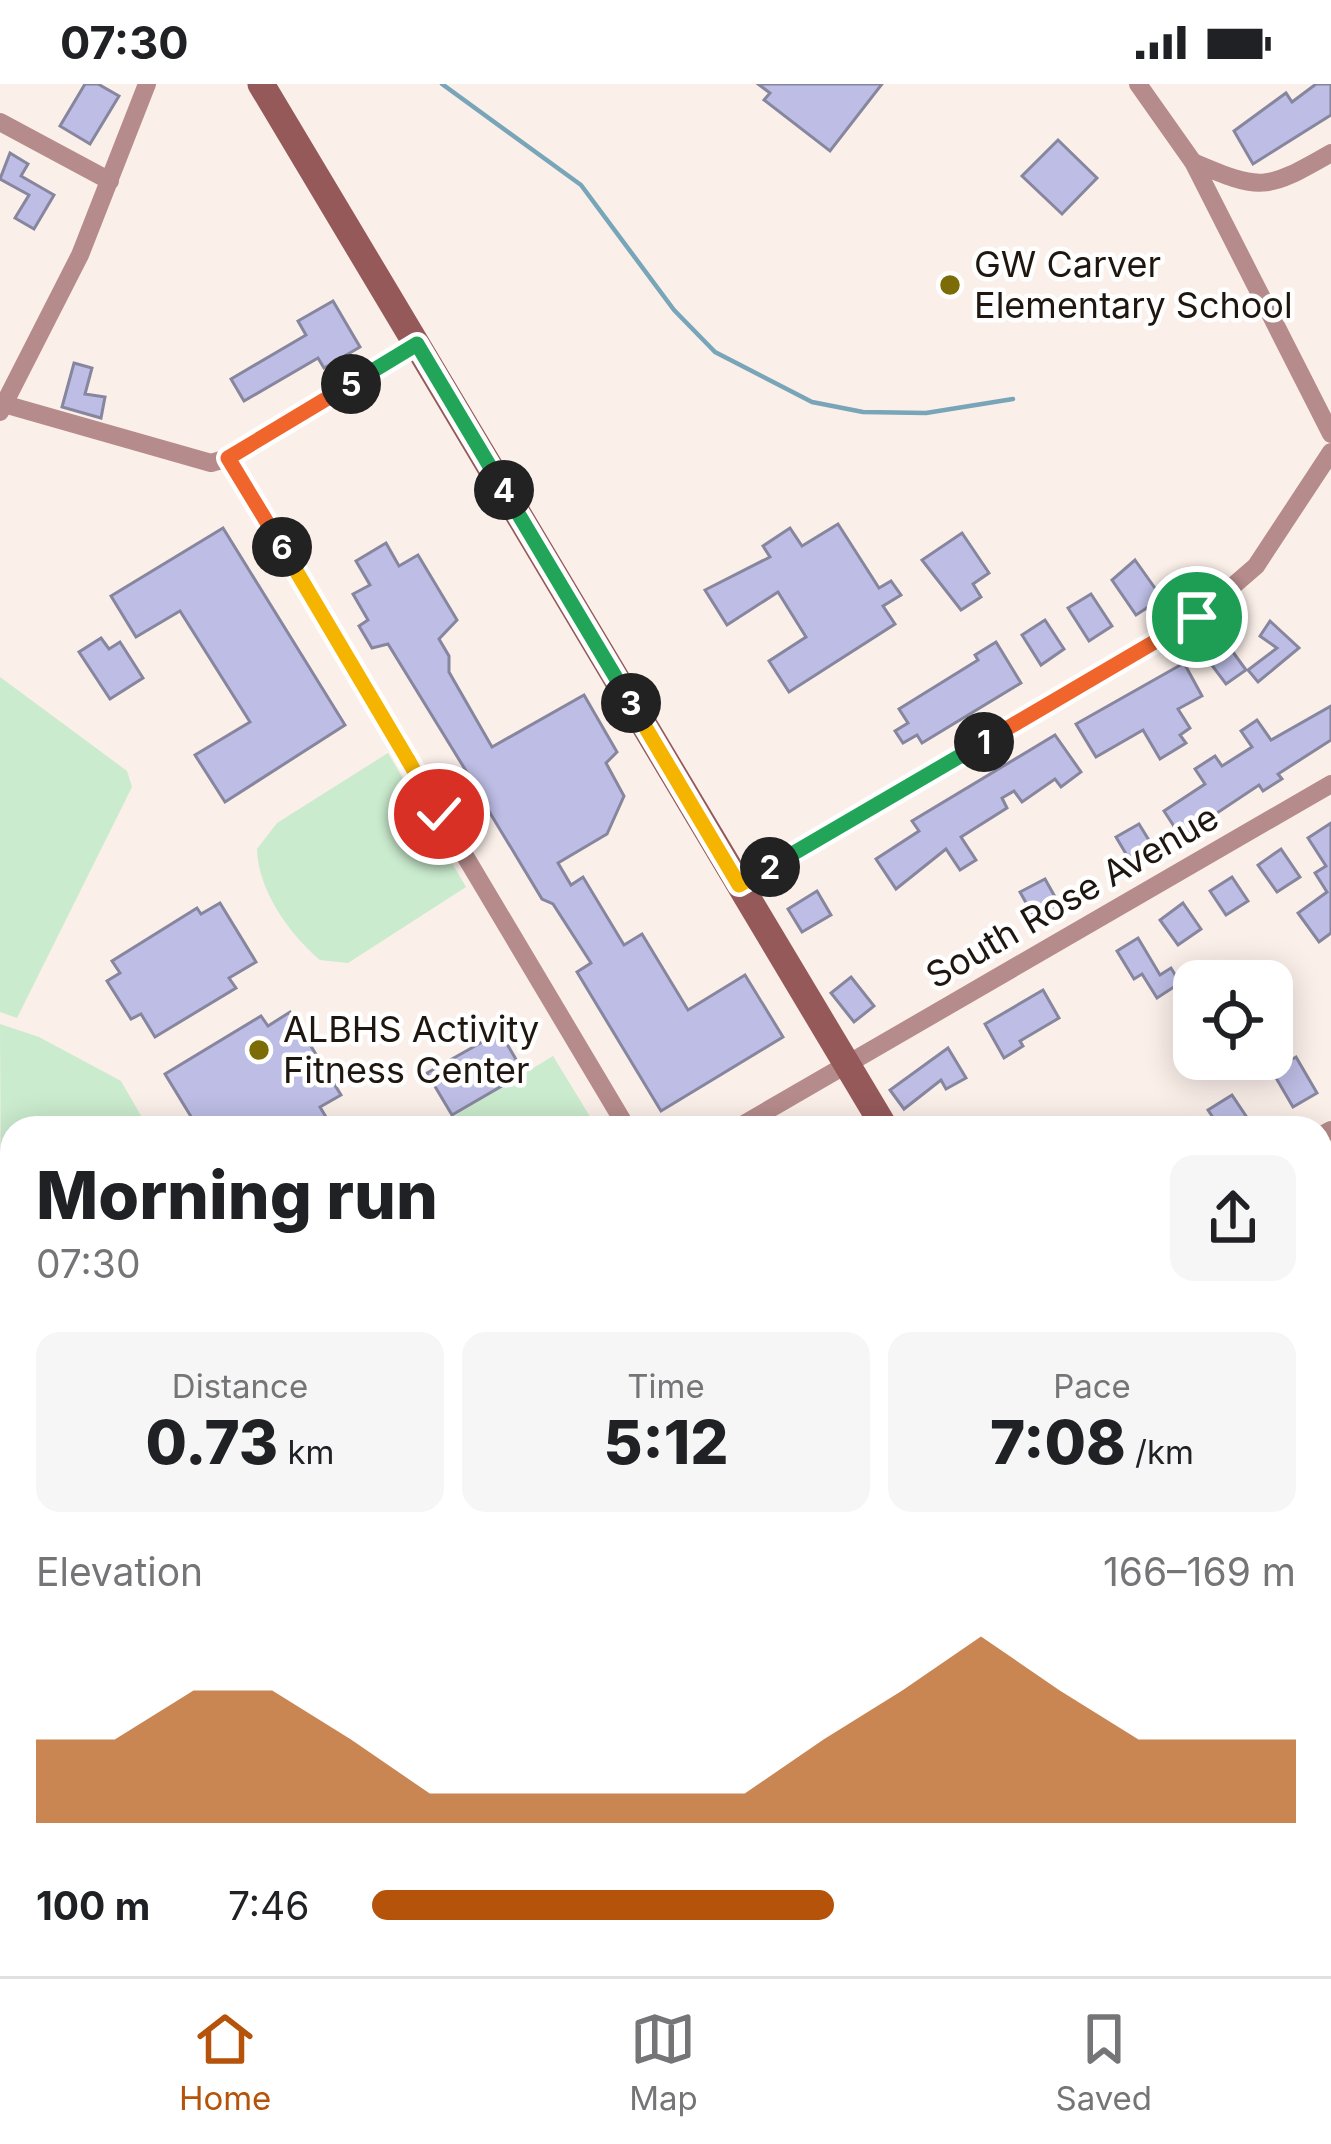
<!DOCTYPE html>
<html lang="en">
<head>
<meta charset="utf-8">
<style>
	body { margin:0; font-family:Inter,sans-serif; background:#f6f6f6; color:#202124; height:100vh; display:flex; flex-direction:column; font-size:45px; white-space:nowrap }
	* { box-sizing:border-box; margin:0 }
	p { font-size:39px; color:#757577 }
	.icon { flex:none; width:66px; height:66px; fill:none; stroke:currentColor; stroke-width:2; stroke-linecap:round; stroke-linejoin:round }
	.map { position:relative; flex:1; overflow:hidden }
	.details { position:absolute; left:0px; top:1032px; width:1332px; height:861px; display:flex; flex-direction:column; background:#fff; border-radius:36px 36px 0 0; box-shadow:0 6px 30px #0003 }
	.details>* { flex:none }
	.controls { position:absolute; left:1173px; top:876px; display:grid; gap:24px }
	.controls a { display:grid; place-items:center; width:120px; height:120px; border-radius:24px; background:#fff; box-shadow:0 6px 30px #0003; font-size:60px }
	.pin { position:absolute; display:grid; place-items:center; width:102px; height:102px; color:#fff; margin:-51px; border:6px solid #fff; border-radius:50%; box-shadow:0 3px 12px #0007 }
	.km { position:absolute; width:60px; height:60px; margin:-30px; border-radius:50%; background:#222; color:#fff; font-size:33px; line-height:60px; text-align:center }
	.round { display:grid; place-items:center; flex:none; width:126px; height:126px; border-radius:24px; background:#f6f6f6 }
	.summary { display:flex; align-items:center; justify-content:space-between; height:204px; padding:0 36px }
	h1 { font-size:66px; font-weight:800; line-height:90px }
	.metrics { display:grid; grid-template-columns:repeat(3,1fr); gap:18px; height:204px; padding:12px 36px }
	.metrics div { display:grid; align-content:center; border-radius:24px; background:#f6f6f6; text-align:center }
	.metrics b { font-size:60px; font-weight:800 }
	.metrics small { font-size:33px; font-weight:400 }
	.metrics p { font-size:33px }
	.chart { height:336px; padding:24px 36px }
	.chart p { display:flex; justify-content:space-between }
	.chart svg { width:100%; height:216px; margin-top:12px; fill:#b45309; opacity:.7 }
	ul { padding:0 36px; list-style:none; font-size:39px }
	li { display:grid; grid-template-columns:192px 144px 1fr; align-items:center; height:90px }
	li i { height:30px; border-radius:15px; background:#b45309 }
	.status { display:flex; justify-content:space-between; align-items:center; height:84px; padding:0 60px; background:#fff; direction:ltr }
	.status svg { height:33px; fill:currentColor }
	.dock { display:flex; justify-content:space-around; align-items:center; height:168px; border-top:3px solid #e0e0e0; background:#fff; font-size:33px; color:#757577 }
	.dock a { display:grid; justify-items:center; gap:6px }
	.dock .on { color:#b45309 }
	.map>svg:first-child { display:block }
	.green { fill:#caebce }
	.lines { fill:none; stroke-linecap:round; stroke-linejoin:round }
	.stream { stroke:#78a5b8; stroke-width:4.5 }
	.building { fill:#bdbde5; stroke:#86869f; stroke-width:3 }
	.street { stroke:#b68b8b; stroke-width:18 }
	.secondary { stroke:#95595a; stroke-width:27 }
	.primary { stroke:#7c3539; stroke-width:30 }
	.rail-casing { stroke:#6e645e; stroke-width:9 }
	.rail { stroke:#fff; stroke-width:4.5; stroke-dasharray:14; stroke-linecap:butt }
	.split-1-casing { stroke:#fff; stroke-width:24 }
	.split-2-casing { stroke:#fff; stroke-width:24 }
	.split-3-casing { stroke:#fff; stroke-width:24 }
	.split-4-casing { stroke:#fff; stroke-width:24 }
	.split-5-casing { stroke:#fff; stroke-width:24 }
	.split-6-casing { stroke:#fff; stroke-width:24 }
	.split-7-casing { stroke:#fff; stroke-width:24 }
	.split-8-casing { stroke:#fff; stroke-width:24 }
	.split-1 { stroke:#f0652b; stroke-width:15 }
	.split-2 { stroke:#22a559; stroke-width:15 }
	.split-3 { stroke:#f5b400; stroke-width:15 }
	.split-4 { stroke:#22a559; stroke-width:15 }
	.split-5 { stroke:#22a559; stroke-width:15 }
	.split-6 { stroke:#f0652b; stroke-width:15 }
	.split-7 { stroke:#f5b400; stroke-width:15 }
	.split-8 { stroke:#f5b400; stroke-width:15 }
	.poi-dot { fill:#7c6c07; stroke:#fff; stroke-width:4.5 }
	.labels { text-anchor:middle; stroke-width:9; stroke-linejoin:round; paint-order:stroke }
	.poi-label { font-size:36px; fill:#1f1610; stroke:#fff; text-anchor:start }
	.street-label { font-size:36px; fill:#1f1610; stroke:#fff }
</style>
</head>
<body>
<div class="status"><b>07:30</b><svg viewBox="0 0 49 12"><path d="M0 12V9h3v3zM5 12V6h3v6zM10 12V3h3v9zM15 12V0h3v12zM26 1h20v11H26zM47 4h2v5h-2z"/></svg></div>
<div class="map">
<svg width="1331" height="1892" viewBox="0 0 1331 1892">
	<rect width="100%" height="100%" fill="#fbefe9"/>
	<g class="green">
		<polygon points="0,593 127,687 132,703 17,934 0,928"/>
		<path d="M388 669 466 803 348 879 320 876C289 850 258 806 257 765L277 739Z"/>
		<polygon points="0,940 39,953 121,997 148,1044 12,1044 12,1445 3,1451"/>
		<polygon points="553,972 597,1044 434,1044"/>
		<polygon points="834,1881 975,1881 956,1892 815,1892"/>
		<polygon points="1091,1881 1284,1881 1296,1892 1071,1892"/>
	</g>
	<g class="lines">
		<polyline class="stream" points="442,0 581,101 674,226 715,268 812,318 863,328 926,329 1013,315"/>
	</g>
	<g class="building">
		<polygon points="85,0 98,0 119,12 90,60 60,42"/>
		<polygon points="758,0 882,0 830,67 764,16 770,9"/>
		<polygon points="1316,0 1331,0 1331,31 1253,80 1234,47 1286,9 1292,18"/>
		<polygon points="1058,56 1097,94 1062,130 1022,92"/>
		<polygon points="10,69 28,80 21,92 54,111 34,145 15,134 29,111 0,95"/>
		<polygon points="333,217 360,263 324,284 318,274 244,317 231,295 306,251 298,237"/>
		<polygon points="74,279 92,284 85,310 105,313 101,334 62,323"/>
		<polygon points="838,440 879,504 891,497 901,511 883,522 895,540 789,608 769,577 806,553 778,508 727,541 705,506 770,473 763,462 790,444 802,462"/>
		<polygon points="223,444 345,641 225,718 195,671 250,638 180,527 136,553 111,512"/>
		<polygon points="962,449 989,489 973,500 981,513 961,526 922,476"/>
		<polygon points="386,459 399,482 418,471 457,536 439,555 449,572 449,588 492,663 584,611 617,668 606,679 624,712 607,750 558,779 571,801 583,793 624,861 642,850 688,926 745,891 783,953 661,1027 577,888 591,879 553,820 542,815 484,719 475,724 461,701 471,695 388,560 372,564 359,542 368,536 353,510 370,501 356,477"/>
		<polygon points="1135,476 1162,514 1136,531 1112,496"/>
		<polygon points="1091,510 1112,542 1089,557 1068,524"/>
		<polygon points="1045,536 1064,565 1041,581 1022,551"/>
		<polygon points="1270,537 1299,564 1258,598 1248,586 1277,564 1260,552"/>
		<polygon points="1222,553 1246,586 1226,600 1202,568"/>
		<polygon points="101,554 109,565 120,558 143,594 110,615 79,568"/>
		<polygon points="996,558 1021,599 922,659 917,651 903,659 895,647 908,639 899,625 978,576 975,571"/>
		<polygon points="1184,579 1202,612 1178,625 1190,644 1180,651 1186,659 1160,675 1143,646 1096,673 1076,640"/>
		<polygon points="1331,622 1331,656 1278,690 1282,695 1263,707 1259,701 1181,753 1164,727 1205,700 1195,685 1215,672 1222,682 1252,663 1241,647 1257,636 1271,656"/>
		<polygon points="1055,651 1081,688 1061,703 1055,695 1022,718 1014,707 1002,714 1007,724 961,753 976,776 960,786 946,765 896,805 876,775 919,747 912,737"/>
		<polygon points="1331,739 1331,849 1319,858 1298,829 1327,808 1315,789 1326,782 1308,754"/>
		<polygon points="1139,740 1155,766 1132,780 1116,753"/>
		<polygon points="1281,765 1300,793 1277,808 1258,781"/>
		<polygon points="1232,793 1248,817 1226,831 1210,807"/>
		<polygon points="1045,795 1059,820 1034,833 1020,808"/>
		<polygon points="817,807 831,831 802,848 788,825"/>
		<polygon points="220,819 256,878 229,894 236,904 155,953 141,930 131,935 107,897 120,889 112,877 197,824 201,830"/>
		<polygon points="1183,819 1201,845 1178,861 1160,836"/>
		<polygon points="1138,854 1160,891 1171,884 1180,899 1157,914 1142,890 1134,895 1117,867"/>
		<polygon points="851,893 874,922 854,938 831,909"/>
		<polygon points="1043,906 1059,934 1020,957 1023,962 1004,974 985,940"/>
		<polygon points="290,928 341,1011 320,1023 326,1033 309,1044 198,1044 165,990 261,932 268,942"/>
		<polygon points="500,948 524,989 452,1031 427,989"/>
		<polygon points="948,964 966,994 946,1005 941,996 904,1025 890,1006"/>
		<polygon points="1296,973 1317,1009 1293,1023 1272,987"/>
		<polygon points="1232,1011 1254,1044 1220,1044 1208,1026"/>
	</g>
	<g class="lines">
		<g class="street">
			<polyline points="1138,0 1193,78 1331,350"/>
			<polyline points="0,38 110,97"/>
			<path d="M1193 78C1261 107 1265 107 1331 69"/>
			<polyline points="0,319 211,379 228,374 417,260"/>
			<polyline points="0,328 80,171 147,0"/>
			<polyline points="228,374 627,1044"/>
			<polyline points="739,801 1197,533 1256,482 1331,368"/>
			<polyline points="737,1044 1331,700"/>
			<polyline points="1320,1052 1331,1046"/>
			<polyline points="0,1474 12,1467"/>
			<polyline points="1320,1584 1331,1577"/>
			<polyline points="0,1820 12,1813"/>
			<polyline points="335,1881 341,1892"/>
		</g>
		<g class="secondary">
			<polyline points="261,0 885,1044"/>
			<polyline points="1320,1452 1331,1445"/>
			<polyline points="1320,1789 1331,1807"/>
			<polyline points="567,1892 585,1881"/>
		</g>
		<g class="primary">
			<polyline points="1320,1726 1331,1720"/>
			<polyline points="993,1892 1012,1881"/>
			<polyline points="1031,1892 1050,1881"/>
		</g>
		<defs>
			<g id="rail">
				<polyline points="1320,1528 1331,1522"/>
				<polyline points="695,1892 714,1881"/>
			</g>
		</defs>
		<use href="#rail" class="rail-casing"/>
		<use href="#rail" class="rail"/>
	</g>
	<g class="lines">
		<defs>
			<polyline id="split-1" points="984,658 1197,533"/>
			<polyline id="split-2" points="770,783 984,658"/>
			<polyline id="split-3" points="631,619 739,801 770,783"/>
			<polyline id="split-4" points="504,406 631,619"/>
			<polyline id="split-5" points="351,300 417,260 504,406"/>
			<polyline id="split-6" points="282,463 228,374 351,300"/>
			<polyline id="split-7" points="282,463 408,676"/>
			<polyline id="split-8" points="408,676 439,730"/>
		</defs>
		<use href="#split-1" class="split-1-casing"/>
		<use href="#split-2" class="split-2-casing"/>
		<use href="#split-3" class="split-3-casing"/>
		<use href="#split-4" class="split-4-casing"/>
		<use href="#split-5" class="split-5-casing"/>
		<use href="#split-6" class="split-6-casing"/>
		<use href="#split-7" class="split-7-casing"/>
		<use href="#split-8" class="split-8-casing"/>
		<use href="#split-1" class="split-1"/>
		<use href="#split-2" class="split-2"/>
		<use href="#split-3" class="split-3"/>
		<use href="#split-4" class="split-4"/>
		<use href="#split-5" class="split-5"/>
		<use href="#split-6" class="split-6"/>
		<use href="#split-7" class="split-7"/>
		<use href="#split-8" class="split-8"/>
	</g>
	<g class="poi-dot">
		<circle cx="950" cy="201" r="12"/>
		<circle cx="259" cy="966" r="12"/>
	</g>
	<g class="labels">
		<g class="poi-label">
			<text x="974" y="193">GW Carver<tspan x="974" dy="41">Elementary School</tspan></text>
			<text x="283" y="958">ALBHS Activity<tspan x="283" dy="41">Fitness Center</tspan></text>
		</g>
		<g class="street-label">
			<text transform="translate(1072 812) rotate(-30)" y="13">South Rose Avenue</text>
		</g>
	</g>
</svg>
<div class="controls">
<a><svg class="icon" aria-label="locate" viewBox="0 0 24 24"><circle cx="12" cy="12" r="6"/><path d="M12 2v4M12 18v4M2 12h4M18 12h4"/></svg></a>
</div>
<div class="pin" style="left:1197px;top:533px;background:#1e9e55"><svg class="icon" aria-label="arrive" viewBox="0 0 24 24"><path d="M6 21V4h12l-3 4 3 4H6"/></svg></div>
<div class="pin" style="left:439px;top:730px;background:#d93025"><svg class="icon" aria-label="check" viewBox="0 0 24 24"><path d="M5 12l5 5 9-10"/></svg></div>
<b class="km" style="left:984px;top:658px">1</b>
<b class="km" style="left:770px;top:783px">2</b>
<b class="km" style="left:631px;top:619px">3</b>
<b class="km" style="left:504px;top:406px">4</b>
<b class="km" style="left:351px;top:300px">5</b>
<b class="km" style="left:282px;top:463px">6</b>
<section class="details">
<div class="summary"><div><h1>Morning run</h1><p>07:30</p></div><a class="round"><svg class="icon" aria-label="share" viewBox="0 0 24 24"><path d="M12 15V3M7 8l5-5 5 5M5 13v7h14v-7"/></svg></a></div>
<div class="metrics">
<div><p>Distance</p><b>0.73<small> km</small></b></div>
<div><p>Time</p><b>5:12</b></div>
<div><p>Pace</p><b>7:08<small> /km</small></b></div>
</div>
<div class="chart"><p><span>Elevation</span>166–169 m</p>
<svg viewBox="0 0 160 44" preserveAspectRatio="none"><path d="M0 44V27L10 27L20 17L30 17L40 27L50 38L60 38L70 38L80 38L90 38L100 27L110 17L120 6L130 17L140 27L150 27L160 27V44z"/></svg>
</div>
<ul>
<li><b>100 m</b>7:46<i style="width:50%"></i></li>
</ul>
</section>
</div>
<nav class="dock">
<a class="on"><svg class="icon" aria-label="home" viewBox="0 0 24 24"><path d="M3 11l9-7 9 7M6 9v11h12V9"/></svg>Home</a>
<a><svg class="icon" aria-label="map" viewBox="0 0 24 24"><path d="M3 6l6-2 6 2 6-2v14l-6 2-6-2-6 2zM9 4v14M15 6v14"/></svg>Map</a>
<a><svg class="icon" aria-label="saved" viewBox="0 0 24 24"><path d="M7 4h10v16l-5-4-5 4z"/></svg>Saved</a>
</nav>
</body>
</html>
